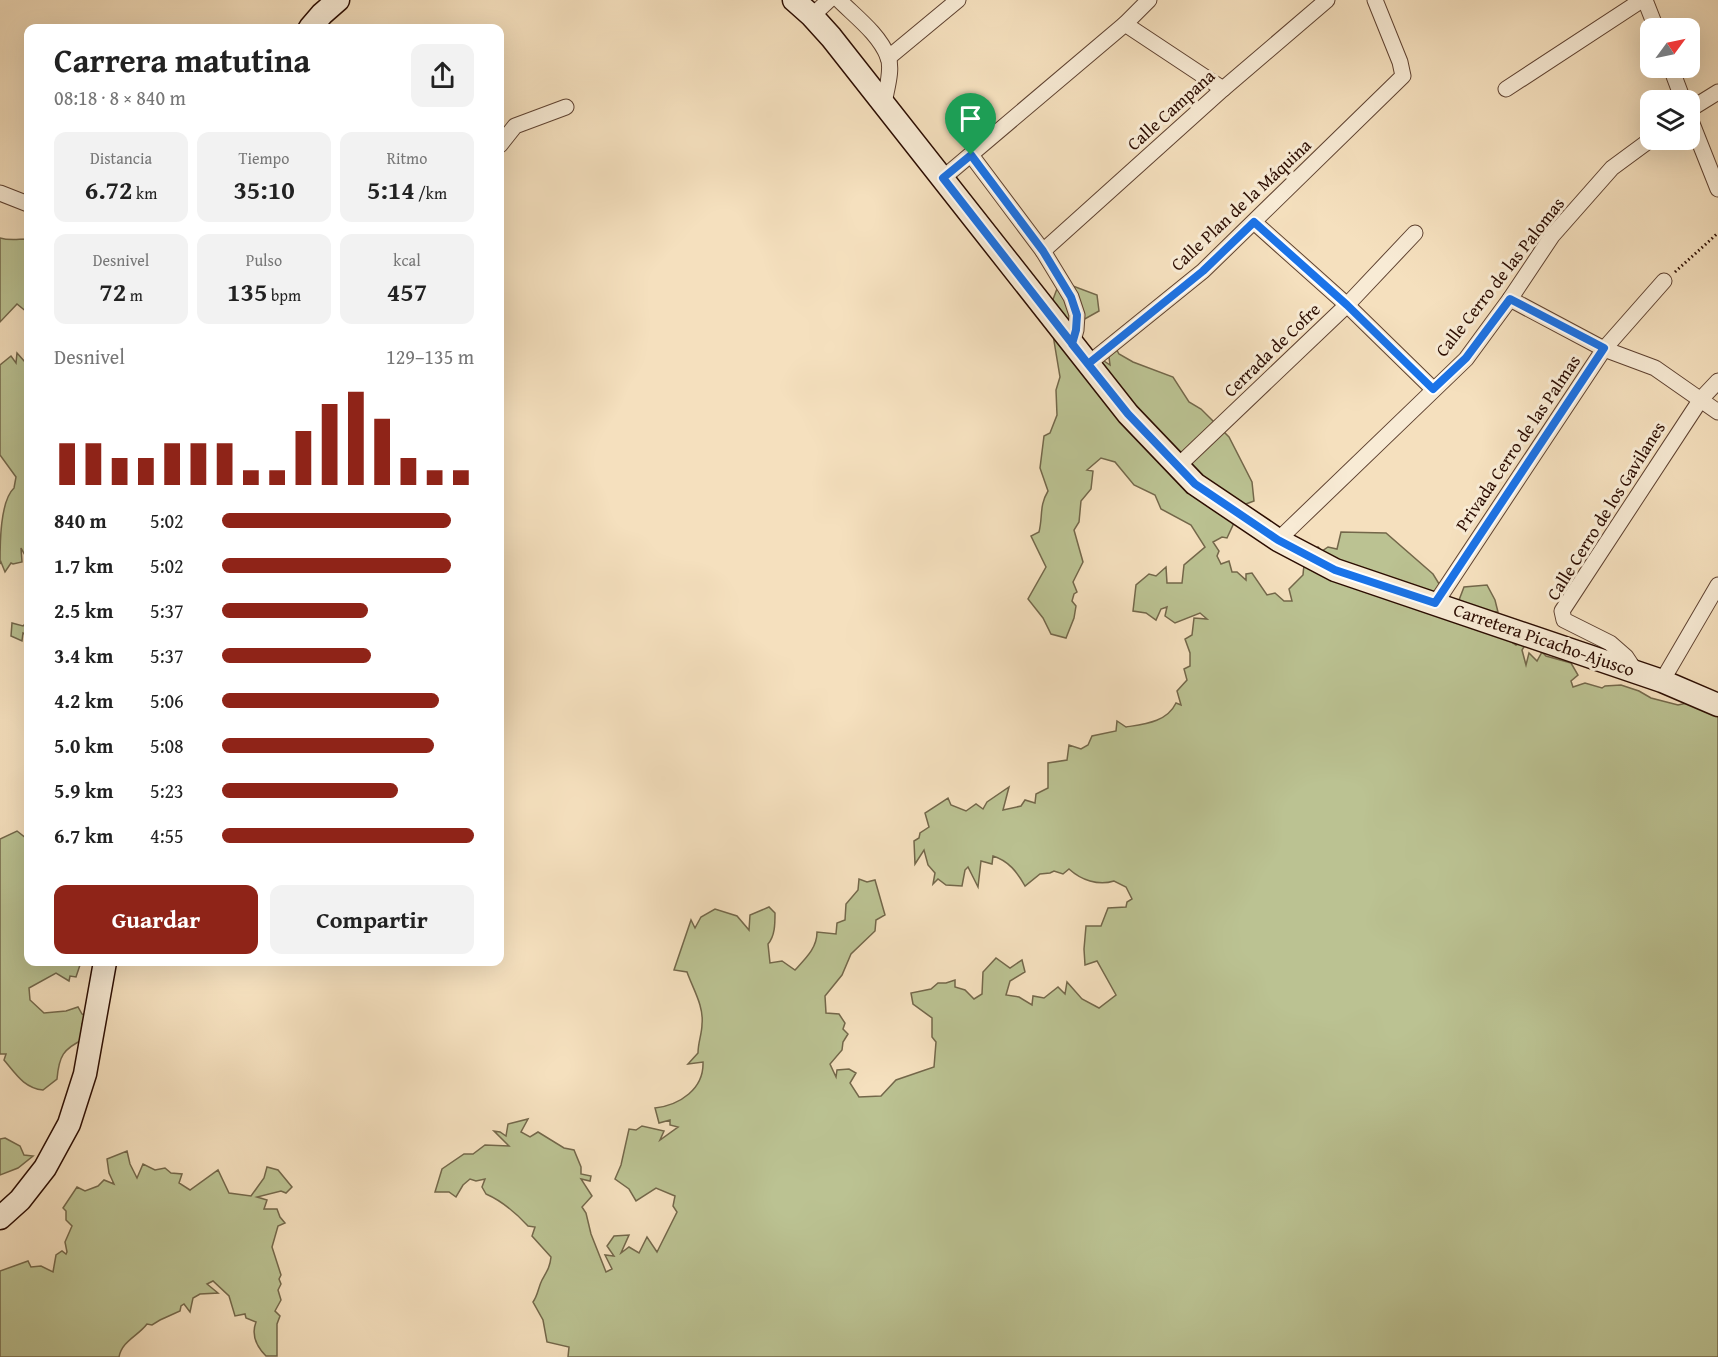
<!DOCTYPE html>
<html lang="es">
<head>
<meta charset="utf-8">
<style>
	body { margin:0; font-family:"Gentium Book Plus",serif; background:#f2f2f2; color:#222; height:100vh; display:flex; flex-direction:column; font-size:22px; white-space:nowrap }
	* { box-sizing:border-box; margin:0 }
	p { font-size:20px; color:#767676 }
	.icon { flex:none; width:33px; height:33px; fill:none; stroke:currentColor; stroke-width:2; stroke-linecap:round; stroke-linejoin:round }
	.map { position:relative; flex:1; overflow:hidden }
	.side { position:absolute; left:24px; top:24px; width:480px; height:942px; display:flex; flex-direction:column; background:#fff; border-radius:12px; box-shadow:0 6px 24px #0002 }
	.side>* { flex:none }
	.needle { width:39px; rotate:57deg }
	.controls { position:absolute; left:1640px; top:18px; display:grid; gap:12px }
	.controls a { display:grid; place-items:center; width:60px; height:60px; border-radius:12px; background:#fff; box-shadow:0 6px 24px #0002; font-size:30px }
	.pin { position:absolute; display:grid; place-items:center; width:51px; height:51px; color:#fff; margin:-62px -26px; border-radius:50% 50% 50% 0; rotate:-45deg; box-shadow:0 0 6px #0007 }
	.pin .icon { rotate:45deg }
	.round { display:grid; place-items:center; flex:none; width:63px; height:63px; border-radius:12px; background:#f2f2f2 }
	.headline { display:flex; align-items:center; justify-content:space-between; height:102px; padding:0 30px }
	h1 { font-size:33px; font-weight:700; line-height:45px }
	.figures { display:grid; grid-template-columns:repeat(3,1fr); gap:9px; height:102px; padding:6px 30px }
	.figures div { display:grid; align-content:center; border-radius:12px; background:#f2f2f2; text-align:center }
	.figures b { font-size:26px; font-weight:700 }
	.figures small { font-size:16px; font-weight:400 }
	.figures p { font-size:16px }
	.chart { height:168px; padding:12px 30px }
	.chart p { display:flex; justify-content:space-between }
	.chart svg { width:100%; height:108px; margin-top:6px; stroke:#8f2418; stroke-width:6 }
	.primary-button { display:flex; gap:12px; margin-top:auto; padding:12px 30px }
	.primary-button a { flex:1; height:69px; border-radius:12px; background:#8f2418; color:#fff; font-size:24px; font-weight:700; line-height:69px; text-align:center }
	.primary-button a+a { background:#f2f2f2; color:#222 }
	ul { padding:0 30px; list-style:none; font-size:20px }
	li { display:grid; grid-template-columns:96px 72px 1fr; align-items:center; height:45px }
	li i { height:15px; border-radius:8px; background:#8f2418 }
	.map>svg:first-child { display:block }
	.green { fill:#bbc292; stroke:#73674a; stroke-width:1.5 }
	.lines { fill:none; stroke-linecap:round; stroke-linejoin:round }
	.minor-casing { stroke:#5e4130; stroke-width:17 }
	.secondary-casing { stroke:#2b0c01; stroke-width:25 }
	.path { stroke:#2b0c01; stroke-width:3; stroke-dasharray:1.5 3; stroke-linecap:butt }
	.minor { stroke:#f8ebd5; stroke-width:15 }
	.secondary { stroke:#f8ebd5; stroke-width:22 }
	.route-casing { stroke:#fff; stroke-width:12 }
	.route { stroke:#1a73e8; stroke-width:8 }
	.labels { text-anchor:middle; stroke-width:6; stroke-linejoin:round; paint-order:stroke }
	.street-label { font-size:18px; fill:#2b0c01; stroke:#f8ebd5 }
</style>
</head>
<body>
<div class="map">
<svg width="1718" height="1357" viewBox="0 0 1718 1357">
	<rect width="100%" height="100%" fill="#f5e0be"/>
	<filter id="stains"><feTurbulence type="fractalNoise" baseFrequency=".00333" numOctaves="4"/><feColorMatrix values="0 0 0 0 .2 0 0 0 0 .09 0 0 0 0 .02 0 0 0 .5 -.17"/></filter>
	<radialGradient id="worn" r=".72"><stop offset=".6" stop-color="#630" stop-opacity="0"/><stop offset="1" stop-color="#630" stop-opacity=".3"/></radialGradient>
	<g class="green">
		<path d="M0 238C10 241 18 239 28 239V313L17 304 0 322Z"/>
		<path d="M1058 286 1063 287 1073 286 1097 295 1099 311 1072 326 1079 344 1110 365 1108 349 1114 345 1119 354 1133 362 1173 377 1189 402 1201 409 1229 437 1252 482 1254 501 1246 504 1233 517V525L1227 538 1222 537 1213 542 1219 551 1217 556 1221 564 1229 561 1232 572H1237L1246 580V574L1252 573 1267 595 1275 593 1284 601H1292L1289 589 1303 575C1304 561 1305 555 1318 547L1322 551 1328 547 1337 549 1341 532 1386 533 1433 574 1441 587 1443 604 1459 600 1464 587 1487 585 1495 600 1498 612H1483L1503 636 1516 645 1529 638 1522 650 1526 665 1529 653 1537 661 1542 652 1546 656 1571 663 1578 675 1571 681 1573 687 1585 683 1602 688 1605 686 1621 685 1639 691 1651 698 1678 705 1687 703 1706 712 1718 715V1357H568L569 1347 547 1342 543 1320 533 1302C538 1295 538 1288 542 1280 547 1271 550 1267 551 1257L532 1236 535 1227 528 1226C516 1213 502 1201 486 1194L482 1187 485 1179 476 1181 470 1179 463 1185 456 1197 449 1192H435L442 1169 464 1154H473L485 1145 509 1146 494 1131 500 1132 506 1136 508 1124 528 1119 521 1132 530 1137 538 1132 564 1148 574 1150 581 1167V1174L591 1176 590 1181 581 1179 592 1196 582 1207 586 1213 591 1234 606 1272 612 1269 605 1255 614 1256 607 1246 614 1236 629 1235 621 1253 629 1247 639 1253 647 1237 657 1252 677 1212 673 1206 675 1196 656 1188 636 1201 629 1189 615 1179 621 1165 629 1129 636 1130 642 1126 664 1131 660 1140 678 1127 670 1125V1120L659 1123 655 1108C680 1105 704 1089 703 1062L688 1064 698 1053C698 1042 702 1034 702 1024 704 1006 693 989 687 972L674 970 691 920 695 928 701 917 715 909 737 916 749 930 750 915 769 907 775 913C775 924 775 936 768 944L770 963 782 961 795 970C806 958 817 948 817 932L836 934 837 923 845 920 846 904 858 890 859 879 867 882 875 880 885 915 876 920 875 931 851 954 842 975 825 996 826 1013 839 1014 845 1023 843 1029 848 1034 843 1042 842 1050 830 1064 836 1077 837 1070 849 1069 856 1073 850 1083 859 1097 881 1096 896 1080 934 1067 936 1042 932 1037V1018L913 1004 911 993 931 989 938 983H946L955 980V987L965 990 974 999 982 994 983 972 996 958 1010 968 1022 960 1025 972 1010 981 1006 995 1019 997 1032 1005 1033 996 1044 998 1058 987 1065 994 1067 982 1082 999 1099 1008 1116 995 1097 961 1085 965 1084 949 1086 926H1101L1108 908 1126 907 1127 902 1132 899 1126 887 1114 881C1098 886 1081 880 1069 869L1063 874 1054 871 1050 873 1040 874 1025 886C1017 872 1009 861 993 856L992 864 981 861 978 887 968 867 965 870 962 886 946 885 938 879 933 884 935 873 928 865 924 850 915 864 914 841 919 838 920 833 929 827 925 813 948 798 951 805 966 811 976 804 983 809 987 802 1009 787 1003 810 1021 806 1025 800 1035 803 1036 794 1048 788V763L1067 760 1069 745 1081 749 1088 745 1092 736 1116 731 1117 721 1126 727C1145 724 1167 722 1176 703L1181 705 1177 691 1187 680 1184 669 1190 666V653L1185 639 1192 635 1194 618 1207 619 1200 613 1175 623 1165 616 1167 607 1161 609 1156 620 1146 613 1133 611 1136 585 1149 574 1156 576 1166 567 1167 583H1182L1184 565 1205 547 1191 525 1161 509 1155 495 1134 485 1115 462 1101 458 1087 470 1093 471 1091 489 1081 501 1079 522 1074 530 1083 562 1073 582 1077 592 1074 594 1072 601 1076 606 1074 618 1066 638 1051 634 1043 618 1028 599 1046 567 1031 536 1039 532C1043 516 1039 506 1048 491L1040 468 1044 436 1050 433 1057 415 1056 390 1060 377 1053 335 1052 302Z"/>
		<path d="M17 353 25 362H28V569L27 559 21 548 22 562 13 564 11 563 5 572 1 562 0 564C0 544 0 501 14 488L16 477 0 455V365L11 356 16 363Z"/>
		<polygon points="28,621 28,636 23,633 22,641 11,636 12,623 23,626"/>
		<path d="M17 831 26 838 28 839V962H81L76 977 70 976 69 981 56 973 29 988 30 1000 44 1013 66 1011 78 1007 82 1014 92 1019 85 1024H82L84 1039C63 1049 59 1056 57 1079L43 1090C24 1088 16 1074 4 1060L6 1054H0V839Z"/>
		<polygon points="5,1138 20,1146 24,1155 33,1156 18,1168 0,1175 0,1139"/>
		<path d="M127 1151 130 1164 137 1178 143 1164 155 1170 165 1168 171 1173 182 1174 179 1183 190 1190 218 1170 229 1193 251 1196 264 1178 267 1167 278 1170 292 1187 286 1193 281 1191 257 1197 267 1200 264 1209H277L280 1217 285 1223 278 1226 272 1247 281 1275 279 1279 281 1284 278 1290 281 1300 275 1311 280 1316 277 1324V1356H266C257 1347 251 1335 256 1322L246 1318 245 1314 235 1316 229 1296 213 1281 207 1284 218 1293 200 1294 193 1298 190 1312 184 1304 181 1306 180 1311 160 1320 152 1325 147 1324C138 1336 122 1341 119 1357H0V1271L28 1261 31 1267 41 1266 53 1272 56 1255 62 1251 66 1254 67 1252 65 1242 72 1226 66 1220V1211L63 1208 77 1187 85 1191 98 1186 104 1180 114 1184 109 1173 107 1159Z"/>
	</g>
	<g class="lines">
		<defs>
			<g id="minor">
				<path d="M839 0C856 17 879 34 888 57 893 70 886 90 884 104"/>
				<polyline points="1645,0 1656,28"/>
				<polyline points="812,16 829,0"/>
				<polyline points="1125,24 1223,89"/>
				<polyline points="888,58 958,0"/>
				<polyline points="1671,68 1683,100"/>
				<polyline points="1506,89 1642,0"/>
				<polyline points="1689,110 1718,92"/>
				<polyline points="1689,116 1718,189"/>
				<polyline points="500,145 515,126 566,107"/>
				<polyline points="971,155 1043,251 1071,297 1077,315 1076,330 1072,344"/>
				<polyline points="943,178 1125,24 1149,0"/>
				<polyline points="0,193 28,204"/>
				<polyline points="1254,222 1347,305 1433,389"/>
				<polyline points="1043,251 1223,89 1327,0"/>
				<polyline points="1510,299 1604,349 1655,368 1718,412"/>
				<polyline points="1088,364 1203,271 1403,76 1400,62 1375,0"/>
				<polyline points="1178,466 1347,305 1415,233"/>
				<polyline points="1278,540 1466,359 1510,299 1552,236 1612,168 1650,140"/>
				<polyline points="1435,604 1604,349 1664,281"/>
				<polyline points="1636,672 1626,657 1610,643 1564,620 1562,611 1701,399 1718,381"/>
				<polyline points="1662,681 1718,585"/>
			</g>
			<g id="secondary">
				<polyline points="794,0 812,16 831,37 1128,414 1195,484 1278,540 1335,570 1662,681 1718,705"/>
				<polyline points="310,28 322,14 338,0"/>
				<polyline points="0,1218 20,1200 45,1168 69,1124 85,1074 105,962"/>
			</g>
		</defs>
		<use href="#minor" class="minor-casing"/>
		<use href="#secondary" class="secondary-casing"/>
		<polyline class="path" points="1675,272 1718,233"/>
		<use href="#minor" class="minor"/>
		<use href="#secondary" class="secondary"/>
	</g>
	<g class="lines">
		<defs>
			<polyline id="route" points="971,155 1043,251 1071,297 1077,315 1076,330 1072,344 1128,414 1195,484 1278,540 1335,570 1435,603 1604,348 1510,299 1466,358 1433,389 1347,305 1254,222 1203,271 1088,364 943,178 971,155"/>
		</defs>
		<use href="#route" class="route-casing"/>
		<use href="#route" class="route"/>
	</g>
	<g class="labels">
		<g class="street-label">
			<text transform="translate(1171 110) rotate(-42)" y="6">Calle Campana</text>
			<text transform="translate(1241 205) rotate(-43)" y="6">Calle Plan de la Máquina</text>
			<text transform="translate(1500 277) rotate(-52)" y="6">Calle Cerro de las Palomas</text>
			<text transform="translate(1272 350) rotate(-44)" y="6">Cerrada de Cofre</text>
			<text transform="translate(1518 443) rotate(-56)" y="6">Privada Cerro de las Palmas</text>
			<text transform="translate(1606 511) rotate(-58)" y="6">Calle Cerro de los Gavilanes</text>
			<text transform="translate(1544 640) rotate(19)" y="6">Carretera Picacho-Ajusco</text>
		</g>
	</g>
	<rect width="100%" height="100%" filter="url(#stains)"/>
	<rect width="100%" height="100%" fill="url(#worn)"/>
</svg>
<div class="controls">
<a><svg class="needle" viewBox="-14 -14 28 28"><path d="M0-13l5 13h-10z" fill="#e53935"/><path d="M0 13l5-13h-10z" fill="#767676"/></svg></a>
<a><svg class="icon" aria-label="layers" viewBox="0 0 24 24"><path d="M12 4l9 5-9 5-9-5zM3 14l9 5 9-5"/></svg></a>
</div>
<div class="pin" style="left:971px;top:155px;background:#1e9e55"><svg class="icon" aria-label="arrive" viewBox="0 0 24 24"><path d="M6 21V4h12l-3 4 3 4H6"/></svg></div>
<section class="side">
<div class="headline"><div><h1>Carrera matutina</h1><p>08:18 · 8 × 840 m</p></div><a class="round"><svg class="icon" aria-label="share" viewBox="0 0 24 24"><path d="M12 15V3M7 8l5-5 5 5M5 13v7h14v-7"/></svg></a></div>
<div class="figures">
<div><p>Distancia</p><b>6.72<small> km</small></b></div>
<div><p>Tiempo</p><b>35:10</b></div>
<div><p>Ritmo</p><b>5:14<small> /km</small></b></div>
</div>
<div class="figures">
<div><p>Desnivel</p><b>72<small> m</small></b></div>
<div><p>Pulso</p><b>135<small> bpm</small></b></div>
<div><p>kcal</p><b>457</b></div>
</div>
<div class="chart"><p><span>Desnivel</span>129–135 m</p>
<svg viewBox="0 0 160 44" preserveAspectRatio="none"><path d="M5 44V27M15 44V27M25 44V33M35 44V33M45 44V27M55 44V27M65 44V27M75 44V38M85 44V38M95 44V22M105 44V11M115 44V6M125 44V17M135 44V33M145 44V38M155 44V38"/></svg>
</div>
<ul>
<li><b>840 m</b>5:02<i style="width:91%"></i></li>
<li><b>1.7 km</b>5:02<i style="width:91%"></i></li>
<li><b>2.5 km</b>5:37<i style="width:58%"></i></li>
<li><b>3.4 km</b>5:37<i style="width:59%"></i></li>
<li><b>4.2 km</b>5:06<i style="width:86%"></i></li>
<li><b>5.0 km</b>5:08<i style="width:84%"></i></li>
<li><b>5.9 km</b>5:23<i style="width:70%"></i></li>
<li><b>6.7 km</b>4:55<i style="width:100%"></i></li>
</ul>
<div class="primary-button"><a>Guardar</a><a>Compartir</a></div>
</section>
</div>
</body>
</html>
